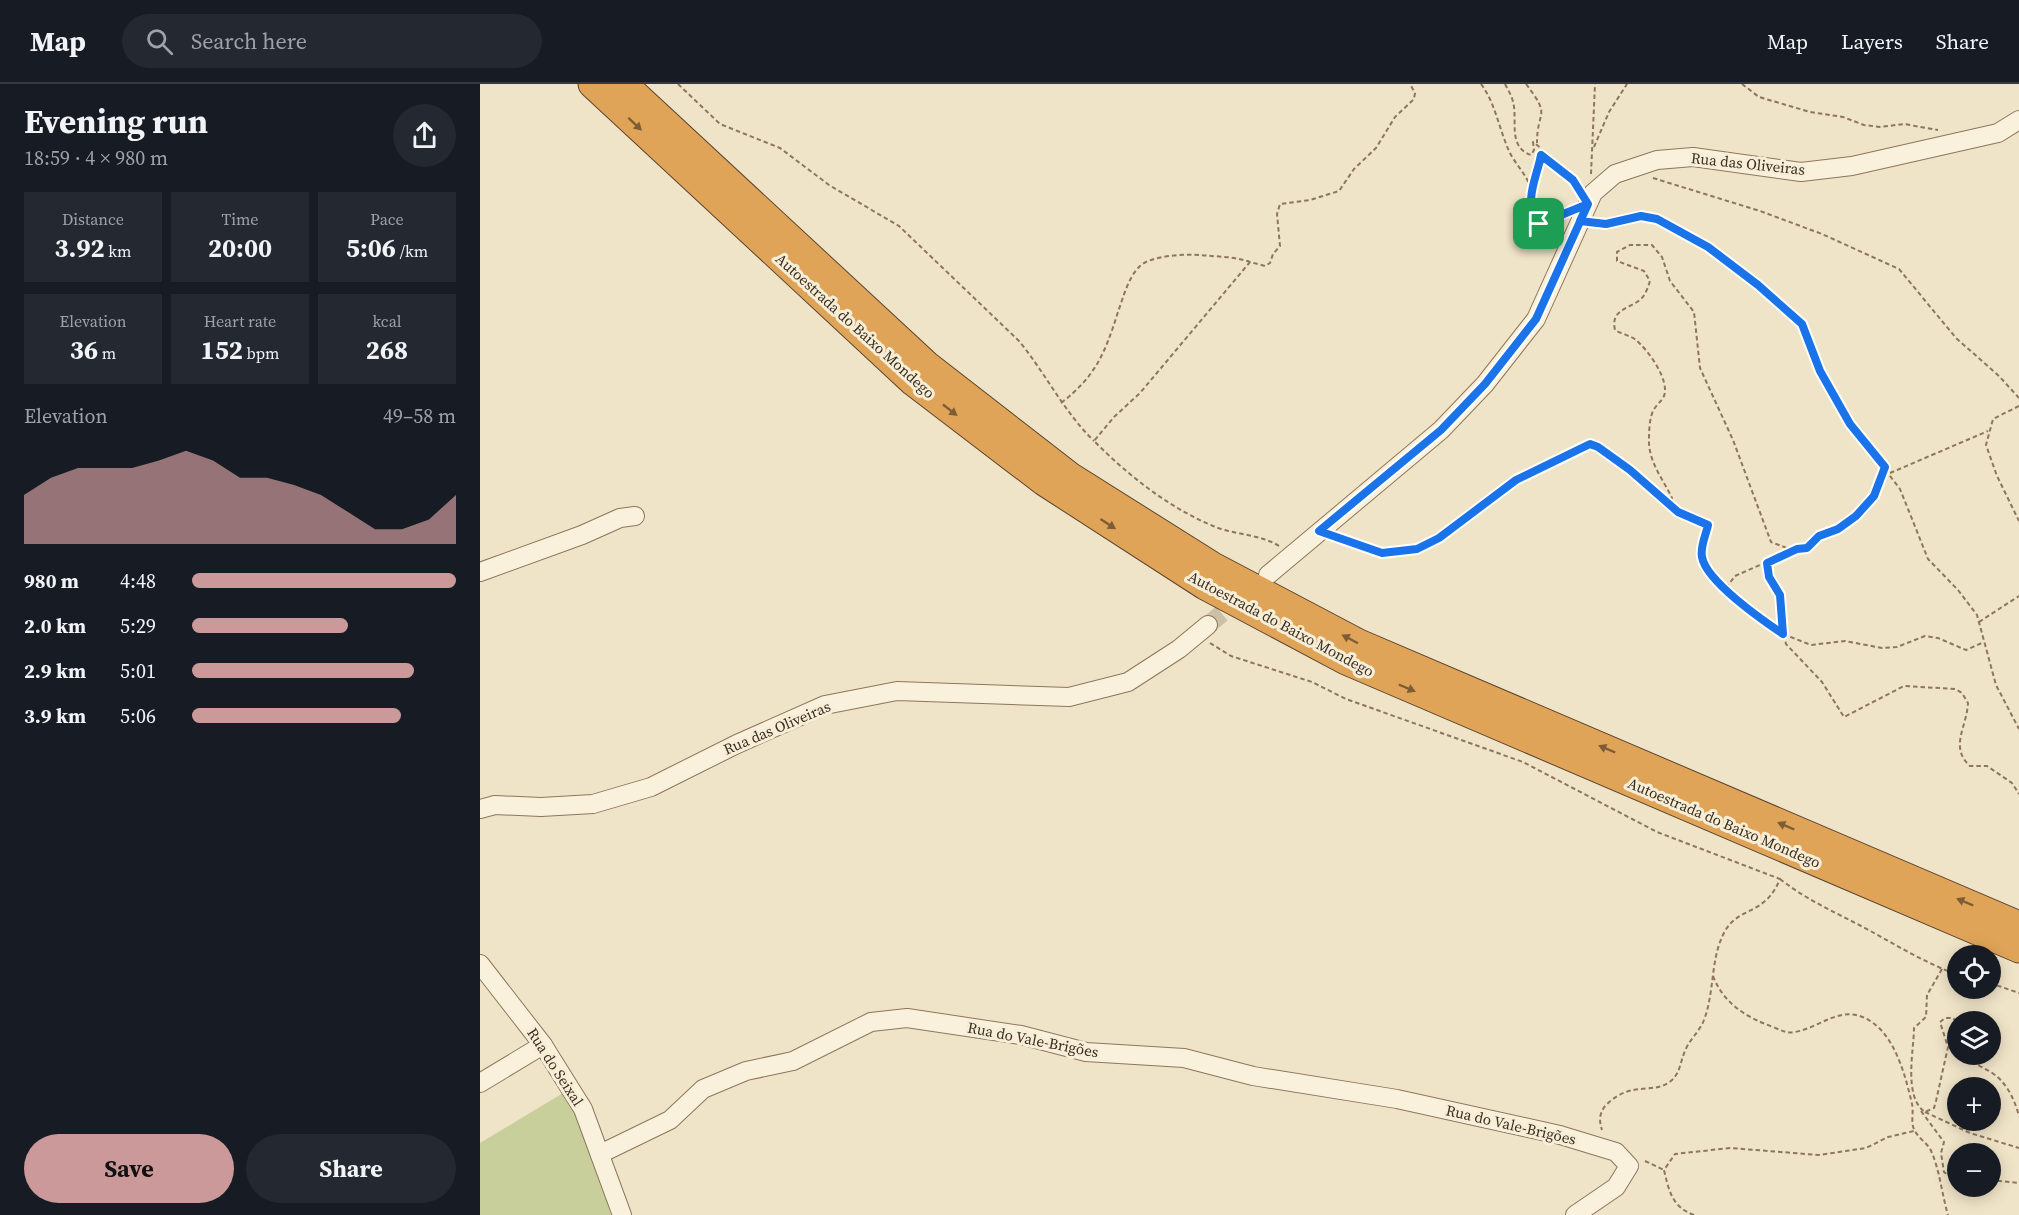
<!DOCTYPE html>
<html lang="en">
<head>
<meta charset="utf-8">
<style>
	body { margin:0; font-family:"Source Serif 4",serif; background:#242831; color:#f1f3f6; height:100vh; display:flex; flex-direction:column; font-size:22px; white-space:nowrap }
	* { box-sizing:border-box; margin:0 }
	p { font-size:20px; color:#9ea1a6 }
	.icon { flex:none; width:33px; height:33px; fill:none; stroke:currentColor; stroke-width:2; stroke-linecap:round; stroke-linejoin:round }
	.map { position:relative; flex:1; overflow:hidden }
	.panel { display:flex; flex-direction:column; background:#171b24; width:480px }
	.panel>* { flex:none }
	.controls { position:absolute; left:1467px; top:861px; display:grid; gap:12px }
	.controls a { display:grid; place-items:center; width:54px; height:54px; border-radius:50%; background:#171b24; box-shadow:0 3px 15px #0003; font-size:30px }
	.pin { position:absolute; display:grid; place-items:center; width:51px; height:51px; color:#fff; margin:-26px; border-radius:12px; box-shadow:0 3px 9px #0006 }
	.round { display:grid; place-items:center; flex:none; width:63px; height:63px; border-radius:32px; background:#242831 }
	.overview { display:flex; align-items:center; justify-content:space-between; height:102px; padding:0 24px }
	h1 { font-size:33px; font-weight:700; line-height:45px }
	.metrics { display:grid; grid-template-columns:repeat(3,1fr); gap:9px; height:102px; padding:6px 24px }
	.metrics div { display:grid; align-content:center; border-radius:0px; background:#242831; text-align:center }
	.metrics b { font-size:26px; font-weight:700 }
	.metrics small { font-size:16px; font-weight:400 }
	.metrics p { font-size:16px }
	.chart { height:168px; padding:12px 24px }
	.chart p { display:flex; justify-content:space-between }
	.chart svg { width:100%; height:108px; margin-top:6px; fill:#cc999b; opacity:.7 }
	.action { display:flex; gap:12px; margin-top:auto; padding:12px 24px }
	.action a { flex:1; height:69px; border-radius:36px; background:#cc999b; color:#111; font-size:24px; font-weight:700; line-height:69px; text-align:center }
	.action a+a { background:#242831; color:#f1f3f6 }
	ul { padding:0 24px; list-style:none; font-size:20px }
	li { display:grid; grid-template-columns:96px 72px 1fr; align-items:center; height:45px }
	li i { height:15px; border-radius:8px; background:#cc999b }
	header { display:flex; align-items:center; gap:36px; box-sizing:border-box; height:84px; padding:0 30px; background:#171b24; border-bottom:2px solid #363941 }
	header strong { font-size:28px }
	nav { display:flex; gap:33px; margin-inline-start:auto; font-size:21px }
	.search { width:420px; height:54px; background:#242831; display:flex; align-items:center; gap:15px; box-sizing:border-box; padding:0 21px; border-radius:33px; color:#9ea1a6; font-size:22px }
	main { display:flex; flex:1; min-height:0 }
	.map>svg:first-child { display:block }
	.green { fill:#c9cf9b }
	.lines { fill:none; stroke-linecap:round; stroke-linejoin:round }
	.minor-tunnel { stroke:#ccc0a6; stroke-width:18; stroke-dasharray:18 9; stroke-linecap:butt }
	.minor-casing { stroke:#8d765c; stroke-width:20 }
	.highway-casing { stroke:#5b4430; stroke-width:29 }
	.path { stroke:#8d765c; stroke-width:2; stroke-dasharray:4.5 3; stroke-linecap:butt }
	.minor { stroke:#faf1dc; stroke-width:18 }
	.highway { stroke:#e0a458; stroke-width:27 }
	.oneway { fill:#7e5d36 }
	.route-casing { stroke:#fff; stroke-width:12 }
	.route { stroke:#1a73e8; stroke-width:8 }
	.labels { text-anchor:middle; stroke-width:6; stroke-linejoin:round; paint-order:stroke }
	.street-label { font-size:15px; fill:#3d2e20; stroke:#f7eed8 }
</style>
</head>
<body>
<header>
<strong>Map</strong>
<div class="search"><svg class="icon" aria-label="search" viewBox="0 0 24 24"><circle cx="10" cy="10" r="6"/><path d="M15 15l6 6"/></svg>Search here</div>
<nav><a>Map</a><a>Layers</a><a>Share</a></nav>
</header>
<main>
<section class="panel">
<div class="overview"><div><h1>Evening run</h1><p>18:59 · 4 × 980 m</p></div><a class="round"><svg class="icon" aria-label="share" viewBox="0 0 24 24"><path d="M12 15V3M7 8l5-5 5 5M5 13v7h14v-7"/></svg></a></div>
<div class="metrics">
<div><p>Distance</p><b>3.92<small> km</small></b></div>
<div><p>Time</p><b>20:00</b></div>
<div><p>Pace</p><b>5:06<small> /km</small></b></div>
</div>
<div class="metrics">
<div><p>Elevation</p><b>36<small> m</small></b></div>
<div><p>Heart rate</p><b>152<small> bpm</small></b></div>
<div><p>kcal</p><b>268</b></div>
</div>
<div class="chart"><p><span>Elevation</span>49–58 m</p>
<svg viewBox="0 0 160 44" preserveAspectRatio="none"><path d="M0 44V24L10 17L20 13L30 13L40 13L50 10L60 6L70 10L80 17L90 17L100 20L110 24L120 31L130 38L140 38L150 34L160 24V44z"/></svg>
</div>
<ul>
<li><b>980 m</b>4:48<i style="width:100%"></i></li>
<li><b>2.0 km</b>5:29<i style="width:59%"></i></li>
<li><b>2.9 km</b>5:01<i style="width:84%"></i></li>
<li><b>3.9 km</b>5:06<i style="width:79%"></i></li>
</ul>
<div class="action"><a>Save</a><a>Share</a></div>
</section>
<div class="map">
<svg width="1539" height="1131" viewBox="0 0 1539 1131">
	<rect width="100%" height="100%" fill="#f0e4c8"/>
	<polygon class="green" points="83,1009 103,1039 131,1131 0,1131 0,1059"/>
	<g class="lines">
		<polyline class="minor-tunnel" points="728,541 762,513"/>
		<defs>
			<g id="minor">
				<polyline points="0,488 102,451 140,434 155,432"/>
				<polyline points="788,491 961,346 1005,300 1056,235 1113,109 1135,90 1177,76 1213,73 1321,88 1372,82 1518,49 1539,36"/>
				<polyline points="0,725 15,721 61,723 113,720 171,703 257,660 345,621 417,607 589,613 648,598 699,565 728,541"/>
				<polyline points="0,880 63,961 103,1025 142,1131"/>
				<polyline points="0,999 63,961"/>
				<polyline points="120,1070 190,1036 223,1005 266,987 313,977 391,938 427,934 541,951 606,968 704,974 773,992 917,1015 1080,1051 1136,1068 1149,1082 1136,1103 1095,1131"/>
			</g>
			<g id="highway">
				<polyline points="112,0 433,298 564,398 725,502 866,577 1539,865"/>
				<polyline points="144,0 447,281 590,392 733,482 879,559 1539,841"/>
			</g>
		</defs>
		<use href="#minor" class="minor-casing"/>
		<use href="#highway" class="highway-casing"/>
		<g class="path">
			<path d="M198 0 240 40 300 64 349 101 419 142 539 257C566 290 584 328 614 357"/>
			<path d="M1001 0C1016 20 1019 46 1030 69 1036 81 1047 91 1051 105 1055 119 1045 122 1059 140L1088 128"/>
			<path d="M1025 0C1028 6 1032 12 1033 18 1038 35 1027 63 1051 71L1054 66 1053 58 1061 64 1052 107"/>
			<path d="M1046 0C1072 34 1057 25 1057 59"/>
			<polyline points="1262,0 1279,13 1330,28 1363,33 1384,41 1400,43 1424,40 1458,46"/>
			<polyline points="1114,63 1129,28 1147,0"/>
			<polyline points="1061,71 1086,90 1098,103"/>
			<polyline points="1111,90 1115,0"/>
			<polyline points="1173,94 1280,127 1342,150 1419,185 1476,254 1519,292 1539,314"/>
			<polyline points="1115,139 1126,140 1161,132 1177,134 1228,163 1322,240 1340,287 1370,340 1420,405 1448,475 1478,506 1497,531 1516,601 1539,645"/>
			<path d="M581 319C616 292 625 269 638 228 643 214 648 194 659 183 670 171 705 170 720 171 738 173 753 172 770 178"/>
			<polyline points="1539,322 1513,335 1506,361 1517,392 1539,437"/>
			<polyline points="1410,389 1508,347"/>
			<polyline points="1188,417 1198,428 1228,441 1221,472 1225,484 1259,519 1303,550 1331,561 1365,557 1402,564 1417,563 1445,552 1458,554 1486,566 1504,558"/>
			<path d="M858 454 902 469 937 465 959 454 1036 396 1110 361 1126 368 1178 411 1188 416 1192 414C1183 395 1170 380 1169 359 1169 349 1169 336 1173 327 1176 321 1181 318 1184 312 1190 296 1168 266 1156 256 1151 252 1142 250 1135 246 1130 225 1150 225 1161 215 1166 210 1168 203 1170 197L1164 187 1137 177V168L1150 161H1172L1182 173 1190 197 1214 228 1220 284 1253 356 1291 458 1307 464 1327 463C1337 453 1348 451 1360 444 1382 430 1398 409 1405 383"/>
			<path d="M799 462C780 450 754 451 733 442 688 423 649 392 614 357L634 333 660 309 770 178 785 182 790 179 793 170 800 162 797 130 800 120 830 116 859 107 874 85 896 64 915 33 934 15 935 9 930 0"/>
			<path d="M1288 479 1289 493 1300 511 1301 539 1306 560 1342 598 1364 633 1424 602 1475 605 1482 609 1488 619C1487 643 1469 663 1490 682H1507L1532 699 1539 710"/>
			<polyline points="1246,504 1255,492 1314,466"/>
			<polyline points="1499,538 1539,512"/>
			<path d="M730 559 751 572 832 598 866 615 1043 678 1177 748 1300 795C1285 832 1259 822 1245 847 1230 874 1235 907 1224 936 1220 947 1209 956 1205 967 1200 978 1201 987 1192 996 1175 1012 1152 995 1126 1021 1119 1029 1119 1037 1122 1046"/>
			<path d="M1300 795C1329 818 1362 831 1394 849 1421 864 1448 880 1478 891"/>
			<path d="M1462 885 1447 911 1446 933 1434 944C1434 966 1423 1013 1445 1028L1454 1024 1456 1017 1468 963 1460 938 1465 934H1473L1478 939"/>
			<path d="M1233 892C1244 920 1266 933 1293 943 1301 946 1307 950 1315 948 1343 943 1363 917 1393 939 1416 955 1426 994 1432 1020 1434 1028 1430 1040 1435 1047 1439 1055 1449 1060 1452 1069 1460 1088 1462 1111 1468 1131"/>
			<polyline points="1510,899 1539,909"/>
			<path d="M1489 970C1493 982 1505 983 1515 991 1528 1001 1535 1017 1539 1032"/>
			<polyline points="1441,1027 1464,1058 1461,1069 1464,1088 1471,1093 1478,1092"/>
			<polyline points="1445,1028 1490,1049 1539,1064"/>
			<polyline points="1165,1077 1184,1086"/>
			<polyline points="1510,1096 1539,1099"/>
			<path d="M1214 1131C1192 1123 1189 1107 1184 1086L1195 1070 1250 1064 1339 1071 1386 1064 1408 1053 1434 1047"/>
		</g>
		<use href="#minor" class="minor"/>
		<use href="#highway" class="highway"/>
	</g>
	<defs><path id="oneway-solid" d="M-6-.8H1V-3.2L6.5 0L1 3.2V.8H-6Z" transform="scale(1.5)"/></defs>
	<g class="oneway">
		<use href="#oneway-solid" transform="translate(155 40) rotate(43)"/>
		<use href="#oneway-solid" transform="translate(470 326) rotate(38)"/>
		<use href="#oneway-solid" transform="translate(628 440) rotate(33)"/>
		<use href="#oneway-solid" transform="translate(870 555) rotate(-152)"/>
		<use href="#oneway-solid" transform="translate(927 604) rotate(23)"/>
		<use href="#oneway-solid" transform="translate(1127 665) rotate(-157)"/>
		<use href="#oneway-solid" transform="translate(1306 742) rotate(-157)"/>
		<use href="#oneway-solid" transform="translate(1485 818) rotate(-157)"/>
	</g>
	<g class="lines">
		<defs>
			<path id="route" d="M1059 140 1108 120 1056 235 1005 300 961 346 839 447 902 469 937 465 959 454 1036 396 1110 360 1118 363 1150 386 1198 428 1228 441C1226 451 1220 462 1222 473 1226 497 1282 536 1303 550L1300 511 1289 493 1287 479 1317 465 1327 464 1339 452 1358 445 1376 432 1394 412 1405 383 1370 340 1340 287 1322 240 1278 201 1228 163 1177 135 1161 132 1126 140 1100 137 1108 120 1093 96 1061 71C1057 94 1042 118 1059 140"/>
		</defs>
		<use href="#route" class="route-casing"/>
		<use href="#route" class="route"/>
	</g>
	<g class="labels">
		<g class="street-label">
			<text transform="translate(1268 80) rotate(6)" y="5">Rua das Oliveiras</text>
			<text transform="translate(375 242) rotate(42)" y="5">Autoestrada do Baixo Mondego</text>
			<text transform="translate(801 540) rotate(28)" y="5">Autoestrada do Baixo Mondego</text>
			<text transform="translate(297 644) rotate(-23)" y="5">Rua das Oliveiras</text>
			<text transform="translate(1244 739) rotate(23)" y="5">Autoestrada do Baixo Mondego</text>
			<text transform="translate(553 956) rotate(11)" y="5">Rua do Vale-Brigões</text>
			<text transform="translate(75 983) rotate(57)" y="5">Rua do Seixal</text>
			<text transform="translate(1031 1041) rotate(13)" y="5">Rua do Vale-Brigões</text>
		</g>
	</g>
</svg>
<div class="controls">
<a><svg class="icon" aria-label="locate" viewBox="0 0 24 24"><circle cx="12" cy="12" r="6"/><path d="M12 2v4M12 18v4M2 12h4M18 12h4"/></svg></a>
<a><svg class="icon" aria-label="layers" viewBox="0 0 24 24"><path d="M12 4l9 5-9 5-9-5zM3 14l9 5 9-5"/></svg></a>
<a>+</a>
<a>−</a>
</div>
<div class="pin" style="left:1059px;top:140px;background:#1e9e55"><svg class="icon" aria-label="arrive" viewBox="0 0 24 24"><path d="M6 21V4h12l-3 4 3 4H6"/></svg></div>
</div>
</main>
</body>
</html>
